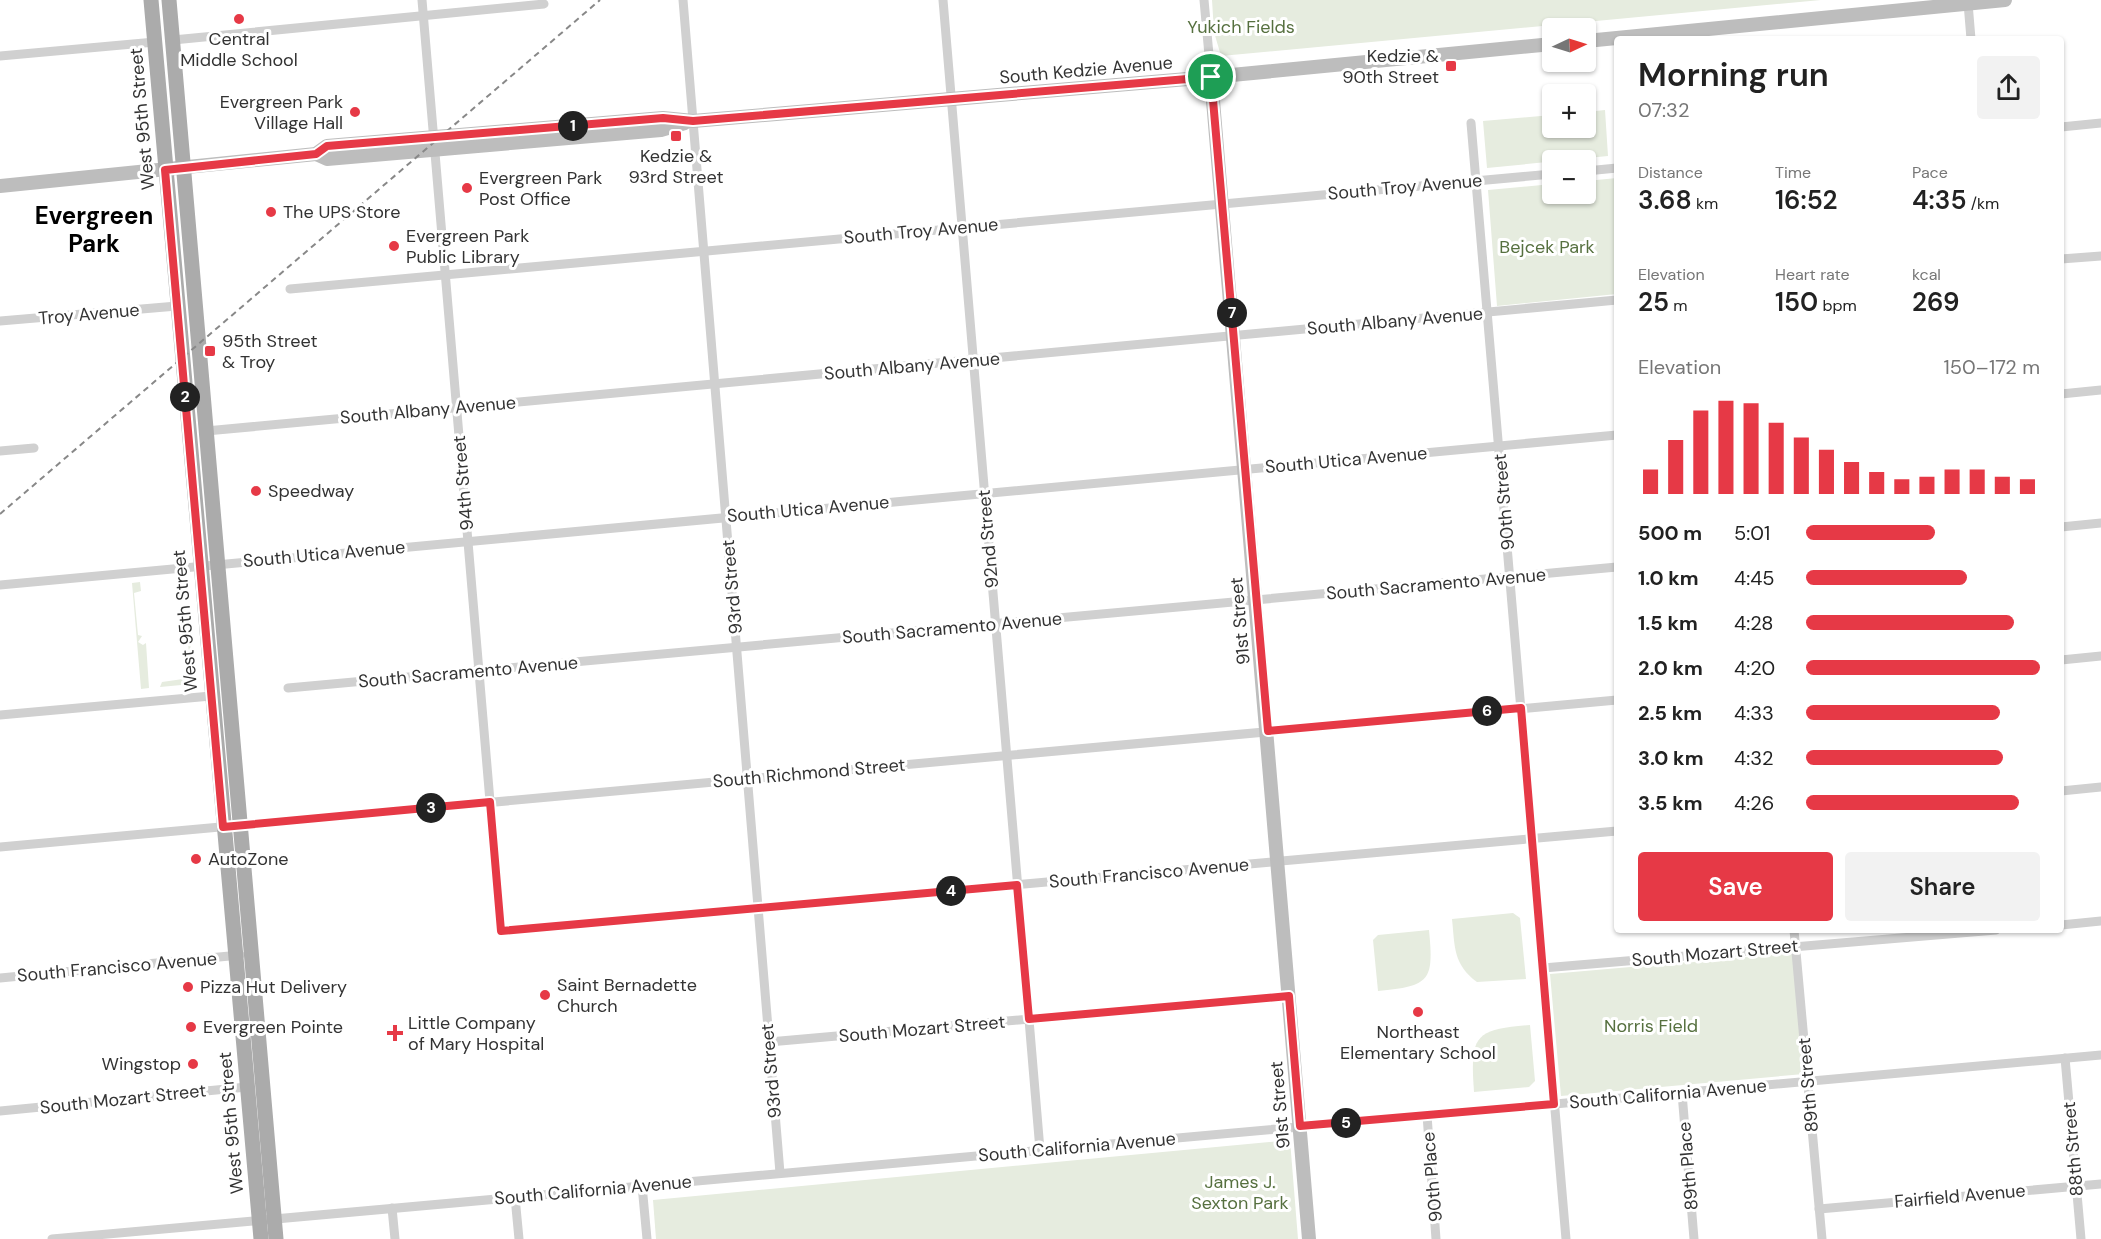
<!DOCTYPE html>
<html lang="en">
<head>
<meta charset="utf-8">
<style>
	body { margin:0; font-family:"DM Sans",sans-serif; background:#f2f2f2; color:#222; height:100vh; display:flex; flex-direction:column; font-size:22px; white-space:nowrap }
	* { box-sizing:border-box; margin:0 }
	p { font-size:20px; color:#767676 }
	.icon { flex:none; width:33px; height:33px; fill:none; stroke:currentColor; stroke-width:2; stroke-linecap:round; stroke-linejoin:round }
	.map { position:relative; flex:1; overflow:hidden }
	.side { position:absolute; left:1614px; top:36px; width:450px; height:897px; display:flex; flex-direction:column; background:#fff; border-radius:6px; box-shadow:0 2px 4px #0004 }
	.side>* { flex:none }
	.needle { width:39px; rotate:86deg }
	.fabs { position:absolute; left:1542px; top:18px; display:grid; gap:12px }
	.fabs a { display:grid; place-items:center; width:54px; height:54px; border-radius:6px; background:#fff; box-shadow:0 2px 4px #0004; font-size:30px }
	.pin { position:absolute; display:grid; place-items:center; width:51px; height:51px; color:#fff; margin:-26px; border:3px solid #fff; border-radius:50%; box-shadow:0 2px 6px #0007 }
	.km { position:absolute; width:30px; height:30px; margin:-15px; border-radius:50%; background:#222; color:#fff; font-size:16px; line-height:30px; text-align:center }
	.round { display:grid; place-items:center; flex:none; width:63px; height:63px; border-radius:6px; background:#f2f2f2 }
	.summary { display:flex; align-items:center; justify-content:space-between; height:102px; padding:0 24px }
	h1 { font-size:33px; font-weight:600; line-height:45px }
	.figures { display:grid; grid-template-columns:repeat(3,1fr); gap:9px; height:102px; padding:6px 24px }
	.figures div { display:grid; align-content:center }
	.figures b { font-size:26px; font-weight:600 }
	.figures small { font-size:16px; font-weight:400 }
	.figures p { font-size:16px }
	.chart { height:168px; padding:12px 24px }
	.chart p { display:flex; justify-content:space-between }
	.chart svg { width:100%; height:108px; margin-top:6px; stroke:#e63946; stroke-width:6 }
	.cta { display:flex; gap:12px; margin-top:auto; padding:12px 24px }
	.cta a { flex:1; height:69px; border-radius:6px; background:#e63946; color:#fff; font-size:24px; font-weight:600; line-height:69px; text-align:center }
	.cta a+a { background:#f2f2f2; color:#222 }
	ul { padding:0 24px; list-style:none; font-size:20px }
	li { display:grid; grid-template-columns:96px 72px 1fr; align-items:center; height:45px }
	li i { height:15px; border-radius:8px; background:#e63946 }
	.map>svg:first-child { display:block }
	.green { fill:#e6ecdf }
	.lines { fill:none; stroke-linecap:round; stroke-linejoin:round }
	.street { stroke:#d0d0d0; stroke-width:9 }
	.secondary { stroke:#bdbdbd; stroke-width:14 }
	.primary { stroke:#ababab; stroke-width:15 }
	.rail { stroke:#888; stroke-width:2; stroke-dasharray:6 4.5; stroke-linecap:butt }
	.route-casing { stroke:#fff; stroke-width:12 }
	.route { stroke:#e63946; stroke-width:8 }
	.poi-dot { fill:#e63946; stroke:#fff; stroke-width:2 }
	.labels { text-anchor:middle; stroke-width:6; stroke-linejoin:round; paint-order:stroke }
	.park-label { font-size:18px; fill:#56703f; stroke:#fff }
	.poi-label { font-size:18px; fill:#333; stroke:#fff; text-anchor:start }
	.street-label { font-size:18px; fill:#333; stroke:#fff }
	.district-label { font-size:24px; font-weight:bold; fill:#000; stroke:#fff }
</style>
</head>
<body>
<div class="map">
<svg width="2101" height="1239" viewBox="0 0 2101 1239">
	<rect width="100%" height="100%" fill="#fff"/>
	<g class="green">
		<polygon points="1212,0 1821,0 1221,56 1214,32"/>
		<polygon points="1605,110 1608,156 1487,168 1483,121 1552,115 1552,128 1586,128 1586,112"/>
		<polygon points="1617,178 1617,294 1497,306 1488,190 1552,184 1552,194 1586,194 1586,181"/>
		<polygon points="140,582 141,591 134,593 138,635 142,636 138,642 143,645 146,643 149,688 141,689 132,583"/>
		<polygon points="185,632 190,633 192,684 160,687 162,682 190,678 188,640"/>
		<path d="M1513 913 1520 918 1526 979 1477 982C1453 964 1455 947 1452 919Z"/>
		<path d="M1429 930C1434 981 1430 986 1378 991L1373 940 1378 935Z"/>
		<polygon points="1793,953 1804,1074 1561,1096 1550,974"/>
		<path d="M1530 1025 1535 1081 1529 1087 1474 1092C1470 1035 1474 1030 1530 1025Z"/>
		<polygon points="1290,1140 1298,1239 656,1239 653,1200"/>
	</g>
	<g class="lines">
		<g class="street">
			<polyline points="422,0 501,931 1617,831"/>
			<polyline points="683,0 780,1173"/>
			<polyline points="943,0 1040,1150"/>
			<polyline points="1204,0 1211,77"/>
			<polyline points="1968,3 1971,39"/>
			<polyline points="173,40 544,4"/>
			<polyline points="0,56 155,42"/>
			<polyline points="1471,123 1566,1239"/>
			<polyline points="2061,127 2101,123"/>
			<polyline points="1586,171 1617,168"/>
			<polyline points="2061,259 2101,256"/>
			<polyline points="290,289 1552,174"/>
			<polyline points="0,321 177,306"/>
			<polyline points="2061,394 2101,390"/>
			<polyline points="206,431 1617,300"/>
			<polyline points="0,451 34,448"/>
			<polyline points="2061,527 2101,523"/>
			<polyline points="0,585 1617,435"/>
			<polyline points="2061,660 2101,656"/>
			<polyline points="288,688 1617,567"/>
			<polyline points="0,715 211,696"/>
			<polyline points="2061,791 2101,787"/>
			<polyline points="0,847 1617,700"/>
			<polyline points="2061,925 2101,921"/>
			<polyline points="1794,930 1822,1239"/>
			<polyline points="1543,968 1996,930"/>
			<polyline points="0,978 240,955"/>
			<polyline points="769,1042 1289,996"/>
			<polyline points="2065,1058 2081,1239"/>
			<polyline points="1682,1093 1694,1239"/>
			<polyline points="0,1111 247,1087"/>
			<polyline points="1427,1115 1436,1239"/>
			<polyline points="642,1185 647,1239"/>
			<polyline points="515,1197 519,1239"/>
			<polyline points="392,1208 395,1239"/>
			<polyline points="1819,1209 2101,1184"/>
			<polyline points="52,1239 2101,1055"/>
		</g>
		<g class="secondary">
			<polyline points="1586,41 2005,0"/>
			<polyline points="1211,77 1309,1239"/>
			<polyline points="316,154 327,159 661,130 685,123"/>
			<polyline points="0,186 316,154 327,146 663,118 693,121 1211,77 1552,44"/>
		</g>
		<g class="primary">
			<polyline points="151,0 261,1239"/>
			<polyline points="169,0 276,1239"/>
		</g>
		<polyline class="rail" points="0,514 600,0"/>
	</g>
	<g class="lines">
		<defs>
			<polygon id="route" points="1211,77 1268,731 1521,708 1554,1104 1300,1126 1289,996 1029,1019 1017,885 501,931 490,802 223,827 165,170 316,154 327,146 663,118 693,121"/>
		</defs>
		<use href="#route" class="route-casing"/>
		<use href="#route" class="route"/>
	</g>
	<g class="poi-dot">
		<circle cx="239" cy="19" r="6"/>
		<rect x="1445" y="60" width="12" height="12" rx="3"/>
		<circle cx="355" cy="112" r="6"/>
		<rect x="670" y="130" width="12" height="12" rx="3"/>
		<circle cx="467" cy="188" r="6"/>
		<circle cx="271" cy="212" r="6"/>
		<circle cx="394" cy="246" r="6"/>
		<rect x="204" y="345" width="12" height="12" rx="3"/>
		<circle cx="256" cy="491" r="6"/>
		<circle cx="196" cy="859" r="6"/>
		<circle cx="188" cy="987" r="6"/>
		<circle cx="545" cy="995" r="6"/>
		<circle cx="1418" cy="1012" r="6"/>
		<circle cx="191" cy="1027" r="6"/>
		<path d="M392 1024h6v6h6v6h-6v6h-6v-6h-6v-6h6z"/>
		<circle cx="193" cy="1064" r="6"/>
	</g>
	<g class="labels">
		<g class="park-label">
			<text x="1241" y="33">Yukich Fields</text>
			<text x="1547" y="253">Bejcek Park</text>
			<text x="1651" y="1032">Norris Field</text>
			<text x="1240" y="1188">James J.<tspan x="1240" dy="21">Sexton Park</tspan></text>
		</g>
		<g class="poi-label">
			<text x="239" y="45" text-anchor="middle">Central<tspan x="239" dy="21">Middle School</tspan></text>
			<text x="1439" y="62" text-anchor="end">Kedzie &amp;<tspan x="1439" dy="21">90th Street</tspan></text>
			<text x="343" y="108" text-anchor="end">Evergreen Park<tspan x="343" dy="21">Village Hall</tspan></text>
			<text x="676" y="162" text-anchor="middle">Kedzie &amp;<tspan x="676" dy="21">93rd Street</tspan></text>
			<text x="479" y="184">Evergreen Park<tspan x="479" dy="21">Post Office</tspan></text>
			<text x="283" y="218">The UPS Store</text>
			<text x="406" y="242">Evergreen Park<tspan x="406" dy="21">Public Library</tspan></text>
			<text x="222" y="347">95th Street<tspan x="222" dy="21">&amp; Troy</tspan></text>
			<text x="268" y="497">Speedway</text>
			<text x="208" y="865">AutoZone</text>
			<text x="557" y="991">Saint Bernadette<tspan x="557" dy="21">Church</tspan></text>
			<text x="200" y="993">Pizza Hut Delivery</text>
			<text x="408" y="1029">Little Company<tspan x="408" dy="21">of Mary Hospital</tspan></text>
			<text x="203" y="1033">Evergreen Pointe</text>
			<text x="1418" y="1038" text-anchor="middle">Northeast<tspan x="1418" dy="21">Elementary School</tspan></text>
			<text x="181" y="1070" text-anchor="end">Wingstop</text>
		</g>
		<g class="street-label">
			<text transform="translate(1086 70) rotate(-5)" y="6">South Kedzie Avenue</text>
			<text transform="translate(142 119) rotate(-95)" y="6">West 95th Street</text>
			<text transform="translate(1405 187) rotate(-5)" y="6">South Troy Avenue</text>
			<text transform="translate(921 231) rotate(-5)" y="6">South Troy Avenue</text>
			<text transform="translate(89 314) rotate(-5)" y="6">Troy Avenue</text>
			<text transform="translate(1395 321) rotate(-5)" y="6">South Albany Avenue</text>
			<text transform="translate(912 366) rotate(-5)" y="6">South Albany Avenue</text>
			<text transform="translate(428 410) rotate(-5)" y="6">South Albany Avenue</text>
			<text transform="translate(1346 460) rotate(-5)" y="6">South Utica Avenue</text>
			<text transform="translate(463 483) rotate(-95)" y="6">94th Street</text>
			<text transform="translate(1504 502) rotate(-95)" y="6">90th Street</text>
			<text transform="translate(808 509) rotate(-5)" y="6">South Utica Avenue</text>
			<text transform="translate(988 539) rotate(-95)" y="6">92nd Street</text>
			<text transform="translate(324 554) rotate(-5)" y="6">South Utica Avenue</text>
			<text transform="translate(1436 584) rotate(-5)" y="6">South Sacramento Avenue</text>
			<text transform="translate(732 587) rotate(-95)" y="6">93rd Street</text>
			<text transform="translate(185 621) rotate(-95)" y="6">West 95th Street</text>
			<text transform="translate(1240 621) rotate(-95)" y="6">91st Street</text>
			<text transform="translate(952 628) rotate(-5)" y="6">South Sacramento Avenue</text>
			<text transform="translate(468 672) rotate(-5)" y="6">South Sacramento Avenue</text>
			<text transform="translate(809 773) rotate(-5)" y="6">South Richmond Street</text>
			<text transform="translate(1149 873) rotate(-5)" y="6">South Francisco Avenue</text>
			<text transform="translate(1715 953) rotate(-5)" y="6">South Mozart Street</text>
			<text transform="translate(117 967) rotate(-5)" y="6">South Francisco Avenue</text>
			<text transform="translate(922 1029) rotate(-5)" y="6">South Mozart Street</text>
			<text transform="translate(771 1071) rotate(-95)" y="6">93rd Street</text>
			<text transform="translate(1808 1085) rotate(-95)" y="6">89th Street</text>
			<text transform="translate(1668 1094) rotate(-5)" y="6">South California Avenue</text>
			<text transform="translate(123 1099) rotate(-6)" y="6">South Mozart Street</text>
			<text transform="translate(1280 1105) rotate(-95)" y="6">91st Street</text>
			<text transform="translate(231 1123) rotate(-95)" y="6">West 95th Street</text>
			<text transform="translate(1077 1147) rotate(-5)" y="6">South California Avenue</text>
			<text transform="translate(2073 1149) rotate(-95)" y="6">88th Street</text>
			<text transform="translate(1688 1166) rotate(-95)" y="6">89th Place</text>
			<text transform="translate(1432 1177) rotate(-95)" y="6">90th Place</text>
			<text transform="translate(593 1190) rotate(-5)" y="6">South California Avenue</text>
			<text transform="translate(1960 1196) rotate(-5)" y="6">Fairfield Avenue</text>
		</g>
		<g class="district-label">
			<text x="94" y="224">Evergreen<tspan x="94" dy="28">Park</tspan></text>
		</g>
	</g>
</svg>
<div class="fabs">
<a><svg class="needle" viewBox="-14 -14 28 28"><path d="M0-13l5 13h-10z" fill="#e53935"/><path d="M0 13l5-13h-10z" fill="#767676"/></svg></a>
<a>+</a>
<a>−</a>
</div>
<div class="pin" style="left:1211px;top:77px;background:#1e9e55"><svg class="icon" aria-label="arrive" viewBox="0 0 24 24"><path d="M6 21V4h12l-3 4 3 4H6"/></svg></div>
<b class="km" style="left:573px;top:126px">1</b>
<b class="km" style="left:185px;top:397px">2</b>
<b class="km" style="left:431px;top:808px">3</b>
<b class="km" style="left:951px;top:891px">4</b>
<b class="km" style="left:1346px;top:1123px">5</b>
<b class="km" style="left:1487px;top:711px">6</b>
<b class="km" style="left:1232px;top:313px">7</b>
<section class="side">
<div class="summary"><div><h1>Morning run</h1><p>07:32</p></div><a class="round"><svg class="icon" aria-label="share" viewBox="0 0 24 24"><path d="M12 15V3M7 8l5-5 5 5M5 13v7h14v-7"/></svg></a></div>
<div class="figures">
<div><p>Distance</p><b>3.68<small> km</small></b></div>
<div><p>Time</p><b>16:52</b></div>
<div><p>Pace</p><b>4:35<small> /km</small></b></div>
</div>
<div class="figures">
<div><p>Elevation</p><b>25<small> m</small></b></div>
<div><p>Heart rate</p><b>150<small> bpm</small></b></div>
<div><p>kcal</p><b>269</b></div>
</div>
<div class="chart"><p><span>Elevation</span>150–172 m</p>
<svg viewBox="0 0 160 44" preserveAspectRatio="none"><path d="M5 44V34M15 44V22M25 44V10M35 44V6M45 44V7M55 44V15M65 44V21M75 44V26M85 44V31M95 44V35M105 44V38M115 44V37M125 44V34M135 44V34M145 44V37M155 44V38"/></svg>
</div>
<ul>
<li><b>500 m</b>5:01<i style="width:55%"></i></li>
<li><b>1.0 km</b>4:45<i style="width:69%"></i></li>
<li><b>1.5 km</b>4:28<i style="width:89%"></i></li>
<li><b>2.0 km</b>4:20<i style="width:100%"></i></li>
<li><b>2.5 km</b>4:33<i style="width:83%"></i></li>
<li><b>3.0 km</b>4:32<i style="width:84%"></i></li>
<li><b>3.5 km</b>4:26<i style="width:91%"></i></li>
</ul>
<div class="cta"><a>Save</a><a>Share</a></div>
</section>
</div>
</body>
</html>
